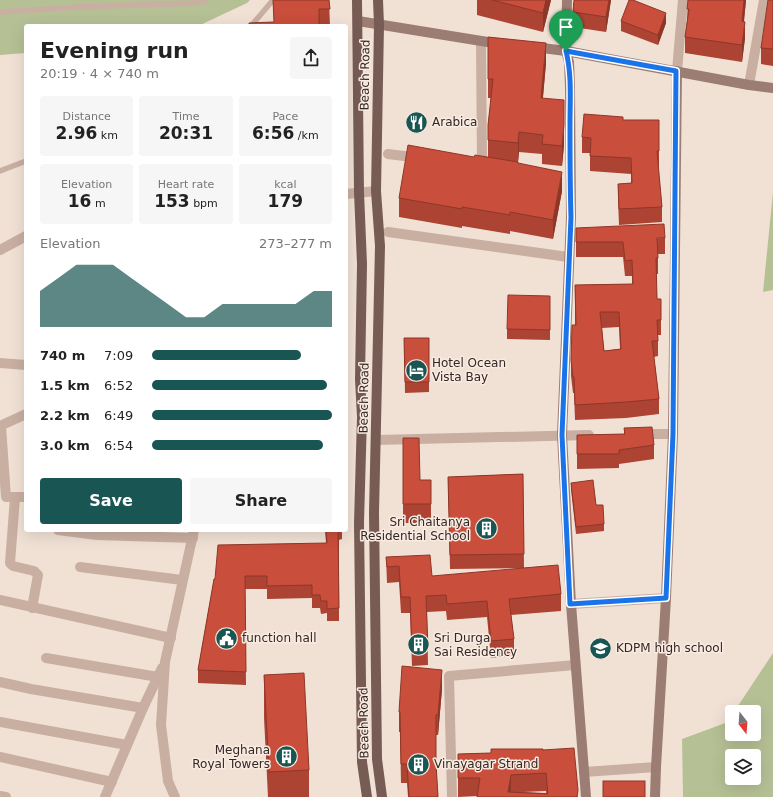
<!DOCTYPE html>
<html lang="en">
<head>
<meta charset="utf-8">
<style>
	body { margin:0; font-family:"DejaVu Sans",sans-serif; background:#f6f6f6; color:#222; height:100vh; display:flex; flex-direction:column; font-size:15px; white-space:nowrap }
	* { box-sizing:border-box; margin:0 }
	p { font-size:13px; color:#767676 }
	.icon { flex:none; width:22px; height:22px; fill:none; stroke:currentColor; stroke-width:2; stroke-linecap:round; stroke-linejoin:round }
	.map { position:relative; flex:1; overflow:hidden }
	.details { position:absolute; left:24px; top:24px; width:324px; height:508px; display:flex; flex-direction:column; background:#fff; border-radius:4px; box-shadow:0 4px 16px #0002 }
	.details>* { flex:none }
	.needle { width:26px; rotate:163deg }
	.fabs { position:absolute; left:725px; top:705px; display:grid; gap:8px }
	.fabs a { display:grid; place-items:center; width:36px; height:36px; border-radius:4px; background:#fff; box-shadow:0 4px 16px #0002; font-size:20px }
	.pin { position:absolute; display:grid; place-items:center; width:34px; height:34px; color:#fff; margin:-41px -17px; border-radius:50% 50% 50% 0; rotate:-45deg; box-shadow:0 0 4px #0007 }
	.pin .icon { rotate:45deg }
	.round { display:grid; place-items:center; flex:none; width:42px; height:42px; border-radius:4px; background:#f6f6f6 }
	.headline { display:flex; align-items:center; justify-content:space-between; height:68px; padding:0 16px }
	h1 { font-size:22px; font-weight:600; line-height:30px }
	.figures { display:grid; grid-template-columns:repeat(3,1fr); gap:6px; height:68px; padding:4px 16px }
	.figures div { display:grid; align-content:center; border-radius:4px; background:#f6f6f6; text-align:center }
	.figures b { font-size:17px; font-weight:600 }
	.figures small { font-size:11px; font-weight:400 }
	.figures p { font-size:11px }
	.chart { height:112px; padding:8px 16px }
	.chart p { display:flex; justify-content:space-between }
	.chart svg { width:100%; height:72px; margin-top:4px; fill:#195552; opacity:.7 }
	.button { display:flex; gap:8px; margin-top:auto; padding:8px 16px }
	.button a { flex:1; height:46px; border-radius:4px; background:#195552; color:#fff; font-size:16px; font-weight:600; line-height:46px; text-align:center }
	.button a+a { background:#f6f6f6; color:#222 }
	ul { padding:0 16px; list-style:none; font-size:13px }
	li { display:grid; grid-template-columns:64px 48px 1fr; align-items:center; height:30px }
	li i { height:10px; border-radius:5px; background:#195552 }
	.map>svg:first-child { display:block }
	.green { fill:#b6c095; fill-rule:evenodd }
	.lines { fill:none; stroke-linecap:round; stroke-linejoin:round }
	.lane { stroke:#c9afa1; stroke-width:5.5 }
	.street { stroke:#c9afa1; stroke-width:10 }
	.secondary { stroke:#9c7d73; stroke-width:10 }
	.primary { stroke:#765c55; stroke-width:10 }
	.wall { fill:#ad4333; fill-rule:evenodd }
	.shaded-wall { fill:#8d3729 }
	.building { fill:#c94e3b; stroke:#8d3729; fill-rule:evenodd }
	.route-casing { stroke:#fff; stroke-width:8 }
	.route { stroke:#1a73e8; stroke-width:5 }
	.labels { text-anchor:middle; stroke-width:3; stroke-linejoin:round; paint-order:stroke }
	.street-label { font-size:12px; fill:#332724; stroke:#f9ebe1 }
	.poi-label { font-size:12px; fill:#332724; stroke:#f9ebe1; text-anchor:start }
</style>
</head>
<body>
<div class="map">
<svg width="773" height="797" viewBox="0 0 773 797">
	<rect width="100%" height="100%" fill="#f1e1d5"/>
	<g class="green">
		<polygon points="0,0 250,0 247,3 198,26 26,26 26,53 0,55"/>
		<polygon points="773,192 773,290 763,292"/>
		<path d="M773 653V797H683L682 739 728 722 732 715V734H754V712H734ZM732 756H754V778H732Z"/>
	</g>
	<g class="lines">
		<g class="lane">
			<polyline points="0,12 77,7 194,3 206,0"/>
			<polyline points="251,26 273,0"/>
			<polyline points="0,171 26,161"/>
		</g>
		<g class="street">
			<polyline points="481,41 482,166"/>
			<polyline points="677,71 683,0"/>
			<polyline points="749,85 764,0"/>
			<polyline points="388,154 420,158"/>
			<polyline points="346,194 376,191"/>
			<polyline points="388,232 568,257"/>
			<polyline points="0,250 26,236"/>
			<polyline points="0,363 26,365"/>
			<polyline points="0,426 26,414"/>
			<polyline points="1,426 6,497"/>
			<polyline points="639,434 673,434"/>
			<polyline points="376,440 589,435"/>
			<polyline points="8,497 26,497"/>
			<polyline points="15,497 10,563 13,566 34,571 38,575 32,608"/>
			<polyline points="58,530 97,535 193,538"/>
			<polyline points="80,567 182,580"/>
			<polyline points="0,600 171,638"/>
			<polyline points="571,604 666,598"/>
			<polyline points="46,658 158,677"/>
			<polyline points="0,682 31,689 143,708 162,668"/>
			<polyline points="0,722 127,745"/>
			<polyline points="0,757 112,782"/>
			<polyline points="584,772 656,767"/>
			<polyline points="0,796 6,797"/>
			<polyline points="105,797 143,708"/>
			<polyline points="175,797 168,781 161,725 165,662 194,530"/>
			<polyline points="452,797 449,676 575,665"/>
		</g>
		<g class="secondary">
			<polyline points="567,0 566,51 569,62 570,87 571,217 562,435 571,604 586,797"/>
			<polyline points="358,21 500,44"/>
			<polyline points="534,47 566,51 749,85 773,88"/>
			<polyline points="655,797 656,767 666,598 673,434 677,71"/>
		</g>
		<g class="primary">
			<polyline points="357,0 359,192 362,264 360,379 362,417 361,452 359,523 362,762 367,797"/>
			<polyline points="378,0 379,25 376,191 380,246 374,513 377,759 382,797"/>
		</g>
	</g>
	<g class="wall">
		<polygon points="273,0 329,0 330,26 249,26 274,22"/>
		<polygon points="477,0 551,0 543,32 477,15"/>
		<polygon points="611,0 606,32 573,27 573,3"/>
		<polygon points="688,0 746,0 744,22 745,38 742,62 685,53 685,37 687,21"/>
		<polygon points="773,0 773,66 761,64 761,48"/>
		<polygon points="621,21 666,23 658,45 621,31"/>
		<polygon points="488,37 546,63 543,98 564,145 562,166 542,164 542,154 519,152 518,162 518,163 562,191 553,239 510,231 510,234 462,226 462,228 399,217 399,198 474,157 488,157 488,125 491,98 488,98"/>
		<polygon points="623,120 659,120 659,166 658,166 662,207 662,222 619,225 618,199 618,184 631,183 631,174 590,171 590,153 582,153 582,137"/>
		<path d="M665 238V254H658V274H656L657 299 661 314V335H658V356L654 357 659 399V414L626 418 575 420 574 393H573L571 376V360L575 325V285L632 284V276H625L623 257H576V242ZM619 327 620 349 604 351 602 328Z"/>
		<polygon points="550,296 550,340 507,339 507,329"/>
		<polygon points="404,338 429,338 429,392 405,393"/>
		<polygon points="624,428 654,445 654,459 619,464 619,468 577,469 577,435 624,434"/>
		<polygon points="403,438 420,480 431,480 431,523 403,523"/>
		<polygon points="523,474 524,568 450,569 448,477"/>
		<polygon points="571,483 596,505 604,524 604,531 576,534 571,489"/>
		<polygon points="325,530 342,530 342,539 339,540 339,621 327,621 327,613 321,614 320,608 312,608 312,598 267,599 267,589 245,589 246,685 198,683 198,670 214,579 326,543"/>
		<polygon points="386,557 432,576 561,594 561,611 511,615 514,639 514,655 491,658 487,617 447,620 446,611 427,612 428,665 412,666 410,613 401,613 399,582 387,583"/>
		<polygon points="264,675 309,770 309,797 268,797 264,718"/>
		<polygon points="442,689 438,735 436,735 436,763 438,797 408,797 407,783 401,783 400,732 399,732 399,712"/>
		<path d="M543 750 578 797 477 796 458 797V754L491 753ZM546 791V793L523 792Z"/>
	</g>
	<g class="shaded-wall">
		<polygon points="546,0 551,0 543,32 543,13"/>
		<polygon points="609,0 611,0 606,32 606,17"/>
		<polygon points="744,0 746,0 742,38 742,21"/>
		<polygon points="666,13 666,23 658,45 658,35"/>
		<polygon points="745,22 745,38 742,62 742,45"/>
		<polygon points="546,43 546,63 541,117 541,98"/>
		<polygon points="564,125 564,145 562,166 562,146"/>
		<polygon points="519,132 519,152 518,162 518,143"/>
		<polygon points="562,172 562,191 553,239 553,220"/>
		<polygon points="442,670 442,689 438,735 438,715"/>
		<polygon points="511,775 511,793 508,792"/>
	</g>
	<g class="building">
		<polygon points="273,0 329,0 330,9 319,9 319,26 249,26 249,23 274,22"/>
		<polygon points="492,0 546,0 543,13"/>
		<polygon points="574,0 609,0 606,17 573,12"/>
		<polygon points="629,0 633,0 666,13 658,35 621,21"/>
		<polygon points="688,0 744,0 742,21 745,22 742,45 685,37 689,9 687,9"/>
		<polygon points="768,0 773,0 773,49 761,48"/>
		<polygon points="488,37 546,43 541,98 564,100 564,125 562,146 542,144 543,135 519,132 518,143 488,140 488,125 493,79 488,79"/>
		<polygon points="584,114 623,117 623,120 659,120 659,151 657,151 662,207 619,209 618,184 632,183 631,158 590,156 591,138 582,137"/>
		<polygon points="408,145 474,157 475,155 518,162 518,163 562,172 553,220 510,212 510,215 462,207 462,209 399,198"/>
		<path d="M664 224 665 238H657L658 258H656L657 299H661V320H657L658 341H652L659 399 626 402 575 405 574 377H573L571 360 572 325H576L575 285 633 284 632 260 625 261 623 242H576V228ZM600 312H619L621 349 604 351Z"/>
		<polygon points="508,295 550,296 550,330 507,329"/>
		<polygon points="404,338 429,338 429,382 405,382"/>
		<polygon points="652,427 654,445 619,450 619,454 577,454 577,435 625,434 624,428"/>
		<polygon points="403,438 419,438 420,480 431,480 431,504 403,504"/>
		<polygon points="523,474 524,554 450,555 448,477"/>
		<polygon points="593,480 596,505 603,505 604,524 576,527 571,483"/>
		<polygon points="326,530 338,530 339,608 327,609 327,601 321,601 320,595 312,595 312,585 267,586 267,576 245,576 246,672 198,670 214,579 215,579 218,545 327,543"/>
		<polygon points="430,555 432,576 558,565 561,594 509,599 514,639 491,641 487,601 447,604 446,595 426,596 428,649 412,650 410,597 401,597 399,566 387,567 386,557"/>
		<polygon points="402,666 442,670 438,715 436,715 436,763 438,797 409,797 407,764 401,764 400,712 399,712"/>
		<polygon points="304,673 309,770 269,772 264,675"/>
		<path d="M574 748 578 790 577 797H477L480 778H458V754L491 753V749H543V750ZM546 773 548 794 508 792 511 775Z"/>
		<rect x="603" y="781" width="42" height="16"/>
	</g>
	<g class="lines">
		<defs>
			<path id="route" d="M566 51 676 71 673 434 666 598 570 604 562 435 571 217C570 186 570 156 570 125 570 100 572 75 566 51Z"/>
		</defs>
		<use href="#route" class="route-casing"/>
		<use href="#route" class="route"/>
	</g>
	<defs>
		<symbol id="restaurant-disc" viewBox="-11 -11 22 22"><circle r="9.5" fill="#195552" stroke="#f9ebe1"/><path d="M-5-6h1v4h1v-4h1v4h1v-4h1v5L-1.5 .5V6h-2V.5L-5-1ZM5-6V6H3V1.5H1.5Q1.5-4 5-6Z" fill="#fff"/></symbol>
		<symbol id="hotel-disc" viewBox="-11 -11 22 22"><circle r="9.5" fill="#195552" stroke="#f9ebe1"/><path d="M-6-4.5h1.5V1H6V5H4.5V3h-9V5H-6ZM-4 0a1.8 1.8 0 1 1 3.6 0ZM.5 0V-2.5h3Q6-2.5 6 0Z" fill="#fff"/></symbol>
		<symbol id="building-disc" viewBox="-11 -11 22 22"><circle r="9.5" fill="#195552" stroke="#f9ebe1"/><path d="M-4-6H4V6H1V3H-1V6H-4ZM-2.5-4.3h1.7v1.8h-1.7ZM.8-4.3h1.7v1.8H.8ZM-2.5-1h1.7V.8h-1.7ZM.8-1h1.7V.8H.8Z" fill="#fff"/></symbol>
		<symbol id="civic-disc" viewBox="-11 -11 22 22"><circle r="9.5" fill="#195552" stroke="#f9ebe1"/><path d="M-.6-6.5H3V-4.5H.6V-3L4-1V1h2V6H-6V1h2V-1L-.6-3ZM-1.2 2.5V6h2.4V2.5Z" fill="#fff"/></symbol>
		<symbol id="school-disc" viewBox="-11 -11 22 22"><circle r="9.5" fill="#195552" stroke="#f9ebe1"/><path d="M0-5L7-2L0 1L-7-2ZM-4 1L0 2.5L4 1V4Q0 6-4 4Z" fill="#fff"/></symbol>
	</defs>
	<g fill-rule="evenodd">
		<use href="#restaurant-disc" x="404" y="110" width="25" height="25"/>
		<use href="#hotel-disc" x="404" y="358" width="25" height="25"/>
		<use href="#building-disc" x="474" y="516" width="25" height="25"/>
		<use href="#civic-disc" x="214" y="626" width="25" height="25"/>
		<use href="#building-disc" x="406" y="632" width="25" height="25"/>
		<use href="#school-disc" x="588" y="636" width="25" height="25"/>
		<use href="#building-disc" x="274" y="744" width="25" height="25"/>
		<use href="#building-disc" x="406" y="752" width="25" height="25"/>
	</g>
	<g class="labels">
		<g class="street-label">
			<text transform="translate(365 75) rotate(-89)" y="4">Beach Road</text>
			<text transform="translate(364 398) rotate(-89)" y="4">Beach Road</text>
			<text transform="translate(364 723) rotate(-91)" y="4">Beach Road</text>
		</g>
		<g class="poi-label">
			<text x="432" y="126">Arabica</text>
			<text x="432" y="367">Hotel Ocean<tspan x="432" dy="14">Vista Bay</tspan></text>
			<text x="470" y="526" text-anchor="end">Sri Chaitanya<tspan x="470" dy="14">Residential School</tspan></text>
			<text x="242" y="642">function hall</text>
			<text x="434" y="642">Sri Durga<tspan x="434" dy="14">Sai Residency</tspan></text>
			<text x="616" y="652">KDPM high school</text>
			<text x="270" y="754" text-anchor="end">Meghana<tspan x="270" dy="14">Royal Towers</tspan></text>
			<text x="434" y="768">Vinayagar Strand</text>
		</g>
	</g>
</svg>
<div class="fabs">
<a><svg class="needle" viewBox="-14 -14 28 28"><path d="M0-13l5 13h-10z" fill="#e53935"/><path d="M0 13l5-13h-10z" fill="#767676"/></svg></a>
<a><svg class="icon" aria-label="layers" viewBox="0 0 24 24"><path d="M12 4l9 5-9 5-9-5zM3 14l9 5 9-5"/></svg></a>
</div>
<div class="pin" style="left:566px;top:51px;background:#1e9e55"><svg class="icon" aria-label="arrive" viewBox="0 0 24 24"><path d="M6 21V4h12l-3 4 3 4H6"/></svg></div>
<section class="details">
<div class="headline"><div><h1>Evening run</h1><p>20:19 · 4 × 740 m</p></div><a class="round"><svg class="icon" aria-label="share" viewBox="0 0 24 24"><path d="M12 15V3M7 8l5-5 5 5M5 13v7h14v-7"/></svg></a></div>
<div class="figures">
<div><p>Distance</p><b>2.96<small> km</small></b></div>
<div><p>Time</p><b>20:31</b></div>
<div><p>Pace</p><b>6:56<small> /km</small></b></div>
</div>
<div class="figures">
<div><p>Elevation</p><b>16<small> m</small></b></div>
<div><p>Heart rate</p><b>153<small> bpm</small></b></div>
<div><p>kcal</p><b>179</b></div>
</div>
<div class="chart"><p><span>Elevation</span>273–277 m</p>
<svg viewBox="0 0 160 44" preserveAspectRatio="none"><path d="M0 44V22L10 14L20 6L30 6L40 6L50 14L60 22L70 30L80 38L90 38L100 30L110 30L120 30L130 30L140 30L150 22L160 22V44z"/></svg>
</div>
<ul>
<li><b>740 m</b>7:09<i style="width:83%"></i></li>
<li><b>1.5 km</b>6:52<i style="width:97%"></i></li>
<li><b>2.2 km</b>6:49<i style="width:100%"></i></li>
<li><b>3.0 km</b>6:54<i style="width:95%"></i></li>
</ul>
<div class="button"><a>Save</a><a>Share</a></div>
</section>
</div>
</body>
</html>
